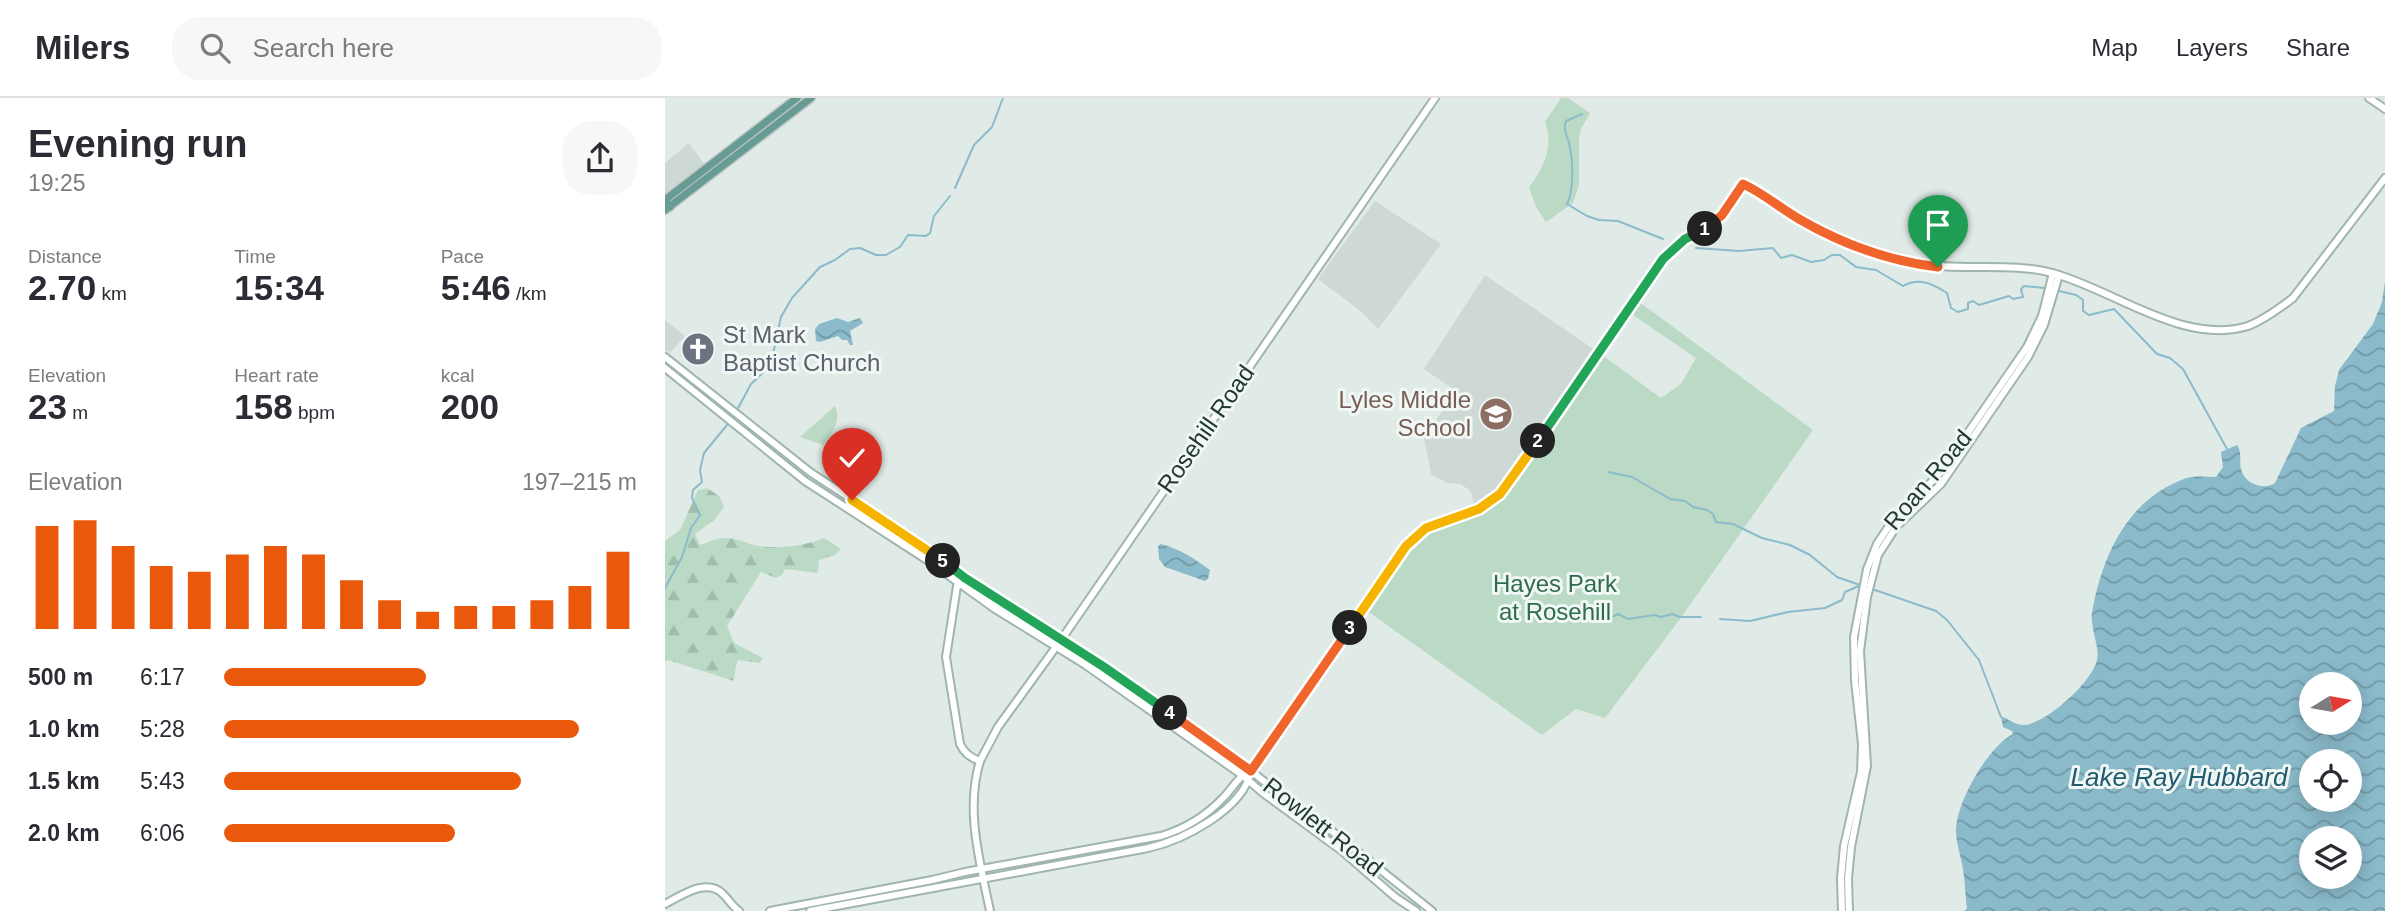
<!DOCTYPE html>
<html lang="en">
<head>
<meta charset="utf-8">
<style>
	body { margin:0; font-family:Arial,sans-serif; background:#f7f7f7; color:#2b2b33; height:100vh; display:flex; flex-direction:column; font-size:26px; white-space:nowrap }
	* { box-sizing:border-box; margin:0 }
	p { font-size:23px; color:#7c7c81 }
	.icon { flex:none; width:38px; height:38px; fill:none; stroke:currentColor; stroke-width:2; stroke-linecap:round; stroke-linejoin:round }
	.map { position:relative; flex:1; overflow:hidden }
	.panel { display:flex; flex-direction:column; background:#fff; width:665px }
	.panel>* { flex:none }
	.needle { width:46px; rotate:79deg }
	.buttons { position:absolute; left:1634px; top:574px; display:grid; gap:14px }
	.buttons a { display:grid; place-items:center; width:63px; height:63px; border-radius:50%; background:#fff; box-shadow:0 4px 18px #0003; font-size:35px }
	.pin { position:absolute; display:grid; place-items:center; width:60px; height:60px; color:#fff; margin:-72px -30px; border-radius:50% 50% 50% 0; rotate:-45deg; box-shadow:0 0 7px #0007 }
	.pin .icon { rotate:45deg }
	.km { position:absolute; width:35px; height:35px; margin:-18px; border-radius:50%; background:#222; color:#fff; font-size:19px; line-height:35px; text-align:center }
	.round { display:grid; place-items:center; flex:none; width:74px; height:74px; border-radius:28px; background:#f7f7f7 }
	.headline { display:flex; align-items:center; justify-content:space-between; height:119px; padding:0 28px }
	h1 { font-size:38px; font-weight:800; line-height:52px }
	.figures { display:grid; grid-template-columns:repeat(3,1fr); gap:10px; height:119px; padding:7px 28px }
	.figures div { display:grid; align-content:center }
	.figures b { font-size:35px; font-weight:800 }
	.figures small { font-size:19px; font-weight:400 }
	.figures p { font-size:19px }
	.chart { height:196px; padding:14px 28px }
	.chart p { display:flex; justify-content:space-between }
	.chart svg { width:100%; height:126px; margin-top:7px; stroke:#ea580c; stroke-width:6 }
	ul { padding:0 28px; list-style:none; font-size:23px }
	li { display:grid; grid-template-columns:112px 84px 1fr; align-items:center; height:52px }
	li i { height:18px; border-radius:9px; background:#ea580c }
	header { display:flex; align-items:center; gap:42px; box-sizing:border-box; height:98px; padding:0 35px; background:#fff; border-bottom:2px solid #e1e1e2 }
	header strong { font-size:33px }
	nav { display:flex; gap:38px; margin-inline-start:auto; font-size:24px }
	.search { width:490px; height:63px; background:#f7f7f7; display:flex; align-items:center; gap:18px; box-sizing:border-box; padding:0 24px; border-radius:28px; color:#7c7c81; font-size:26px }
	main { display:flex; flex:1; min-height:0 }
	.map>svg:first-child { display:block }
	.built { fill:#ced9d5 }
	.forest { fill:url(#forest-firs) }
	.green { fill:#badac5 }
	.water { fill:url(#water-waves); fill-rule:evenodd }
	.lines { fill:none; stroke-linecap:round; stroke-linejoin:round }
	.stream { stroke:#8bbbcb; stroke-width:2 }
	.secondary-casing { stroke:#a0b5af; stroke-width:10 }
	.primary-casing { stroke:#bdc4c2; stroke-width:10 }
	.secondary { stroke:#fff; stroke-width:6 }
	.primary { stroke:#679c94; stroke-width:7 }
	.split-1-casing { stroke:#fff; stroke-width:14 }
	.split-2-casing { stroke:#fff; stroke-width:14 }
	.split-3-casing { stroke:#fff; stroke-width:14 }
	.split-4-casing { stroke:#fff; stroke-width:14 }
	.split-5-casing { stroke:#fff; stroke-width:14 }
	.split-6-casing { stroke:#fff; stroke-width:14 }
	.split-1 { stroke:#f0652b; stroke-width:9 }
	.split-2 { stroke:#22a559; stroke-width:9 }
	.split-3 { stroke:#f5b400; stroke-width:9 }
	.split-4 { stroke:#f0652b; stroke-width:9 }
	.split-5 { stroke:#22a559; stroke-width:9 }
	.split-6 { stroke:#f5b400; stroke-width:9 }
	.labels { text-anchor:middle; stroke-width:6; stroke-linejoin:round; paint-order:stroke }
	.worship-label { font-size:24px; fill:#5b616d; stroke:#f0f7f4; text-anchor:start }
	.education-label { font-size:24px; fill:#785e54; stroke:#f0f7f4; text-anchor:end }
	.street-label { font-size:24px; fill:#223935; stroke:#f0f7f4 }
	.park-label { font-size:24px; fill:#2f6c4d; stroke:#f0f7f4 }
	.water-label { font-size:26px; font-style:italic; fill:#215b70; stroke:#f0f7f4 }
</style>
</head>
<body>
<header>
<strong>Milers</strong>
<div class="search"><svg class="icon" aria-label="search" viewBox="0 0 24 24"><circle cx="10" cy="10" r="6"/><path d="M15 15l6 6"/></svg>Search here</div>
<nav><a>Map</a><a>Layers</a><a>Share</a></nav>
</header>
<main>
<section class="panel">
<div class="headline"><div><h1>Evening run</h1><p>19:25</p></div><a class="round"><svg class="icon" aria-label="share" viewBox="0 0 24 24"><path d="M12 15V3M7 8l5-5 5 5M5 13v7h14v-7"/></svg></a></div>
<div class="figures">
<div><p>Distance</p><b>2.70<small> km</small></b></div>
<div><p>Time</p><b>15:34</b></div>
<div><p>Pace</p><b>5:46<small> /km</small></b></div>
</div>
<div class="figures">
<div><p>Elevation</p><b>23<small> m</small></b></div>
<div><p>Heart rate</p><b>158<small> bpm</small></b></div>
<div><p>kcal</p><b>200</b></div>
</div>
<div class="chart"><p><span>Elevation</span>197–215 m</p>
<svg viewBox="0 0 160 44" preserveAspectRatio="none"><path d="M5 44V8M15 44V6M25 44V15M35 44V22M45 44V24M55 44V18M65 44V15M75 44V18M85 44V27M95 44V34M105 44V38M115 44V36M125 44V36M135 44V34M145 44V29M155 44V17"/></svg>
</div>
<ul>
<li><b>500 m</b>6:17<i style="width:49%"></i></li>
<li><b>1.0 km</b>5:28<i style="width:86%"></i></li>
<li><b>1.5 km</b>5:43<i style="width:72%"></i></li>
<li><b>2.0 km</b>6:06<i style="width:56%"></i></li>
</ul>
</section>
<div class="map">
<svg width="1720" height="813" viewBox="0 0 1720 813">
	<defs>
		<pattern id="forest-firs" width="22" height="20" patternUnits="userSpaceOnUse" patternTransform="scale(1.75)"><rect width="22" height="20" fill="#badac5"/><path d="M5 1l3.5 6h-7zM16 11l3.5 6h-7z" fill="#a0bcaa"/></pattern>
		<pattern id="water-waves" width="16" height="10" patternUnits="userSpaceOnUse" patternTransform="scale(1.75)"><rect width="16" height="10" fill="#8bbbcb"/><path d="M0 5q4-4 8 0t8 0" fill="none" stroke="#7199a6"/></pattern>
	</defs>
	<rect width="100%" height="100%" fill="#e0eae6"/>
	<g class="built">
		<polygon points="24,45 40,67 0,97 0,65"/>
		<polygon points="710,103 776,146 713,231 698,215 653,181"/>
		<polygon points="820,177 930,252 839,388 827,400 809,410 807,396 803,391 795,386 782,385 766,376 759,340 791,293 759,271"/>
		<polygon points="0,222 20,238 5,255 0,252"/>
	</g>
	<path class="forest" d="M42 390 54 398 59 409 49 422 30 436 35 447C43 445 52 439 61 440 72 440 83 446 93 448 114 451 140 448 159 440L176 451 170 457 154 462 153 475 120 471 117 477 111 480 96 474 62 528 69 545 98 560 95 565 73 562 71 567 69 583 3 562 0 564V443L15 432 33 392Z"/>
	<g class="green">
		<path d="M896 0H903L925 15 916 31 914 41V87L908 105 881 124 871 109 864 89C879 70 889 48 880 24Z"/>
		<polygon points="973,203 1148,332 1015,521 940,620 911,611 877,637 701,512 743,451 755,438 780,424 821,411 839,397 937,257 996,300 1016,286 1031,260 965,215"/>
		<path d="M170 308C177 324 167 334 158 347L135 339Z"/>
		<polygon points="175,358 194,373 183,388 170,364"/>
	</g>
	<g class="water">
		<path d="M1720 183V813H1300L1302 810C1300 795 1300 780 1297 766 1295 755 1291 744 1291 733 1291 704 1323 649 1348 636L1347 633 1338 629 1336 618C1343 621 1352 628 1360 627 1383 624 1427 584 1432 562 1435 549 1425 530 1427 515 1437 458 1462 402 1519 381 1529 377 1540 379 1551 379L1558 369 1556 354 1572 347C1578 355 1573 365 1577 374 1582 387 1600 392 1610 385L1636 330 1669 313 1670 288 1674 272 1708 226 1717 204ZM1685 586V625H1647V586ZM1685 663V702H1647V663ZM1685 740V779H1647V740Z"/>
		<polygon points="172,220 183,224 195,220 198,225 185,233 188,247 185,247 182,242 177,242 173,238 155,244 151,243 150,231 154,226"/>
		<path d="M496 446C515 451 530 461 545 472L543 481 540 483 500 469 494 461 493 448Z"/>
	</g>
	<g class="lines">
		<g class="stream">
			<path d="M917 16 901 23C897 35 904 38 905 50 908 65 909 93 902 106L922 118 934 122 953 123 998 141"/>
			<polyline points="290,90 309,47 327,29 338,0"/>
			<path d="M1031 150 1074 153 1108 150 1116 160 1127 157 1146 164 1159 162 1167 157H1175L1191 169 1211 172 1238 188C1255 179 1268 186 1282 195L1286 210 1293 214 1303 211V205L1308 203 1314 207 1344 198 1348 201 1358 199 1356 191 1359 188 1379 190"/>
			<polyline points="1394,193 1411,197 1418,202 1418,213 1424,217 1449,211 1492,256 1505,260 1518,271 1562,351"/>
			<polyline points="72,312 86,286 101,272 107,261 116,219 127,200 155,169 170,162 185,151 195,150 211,157 221,157 235,149 243,137 261,138 265,135 269,118 285,98"/>
			<polyline points="943,374 967,379 1005,401 1020,403 1028,409 1042,412 1048,416 1051,424 1068,426 1097,440 1125,447 1145,457 1172,479 1195,487"/>
			<polyline points="0,490 17,459 26,430 35,417 27,400 28,392 37,384 35,372 39,355 62,327"/>
			<polyline points="1207,491 1271,513 1282,522 1314,562 1336,619"/>
			<polyline points="932,518 945,520 953,516 963,521 989,517 996,519 1007,516 1015,519 1036,519"/>
			<polyline points="1055,521 1085,523 1123,514 1160,510 1177,502 1180,494 1194,488"/>
		</g>
		<defs>
			<g id="secondary">
				<polyline points="1704,0 1720,11"/>
				<polyline points="0,259 145,374 261,450 300,480 439,569 575,664 616,697 658,726 767,813"/>
				<polyline points="0,270 140,383 262,462 330,511 419,566 577,677 598,695 677,753 730,799 751,813"/>
				<path d="M295 483 292 488 281 559 295 646C299 655 306 660 315 663 300 712 315 764 325 813"/>
				<polyline points="315,663 333,629 396,542 770,0"/>
				<path d="M0 806C16 798 42 779 58 796 64 802 67 808 74 813"/>
				<path d="M105 813 267 782 300 774 496 738C519 731 541 718 558 700 566 692 572 681 581 675"/>
				<path d="M145 813 483 750C518 742 578 712 586 673L741 448 761 430 814 411 835 396 855 370 998 161 1020 141 1050 123 1078 86C1099 95 1116 111 1136 122 1174 143 1212 160 1255 166 1297 173 1349 164 1387 175 1448 191 1518 248 1583 228 1599 222 1615 210 1628 200L1720 80"/>
				<polyline points="1177,813 1176,780 1179,748 1196,674 1197,646 1190,583 1189,539 1202,471 1212,446 1226,425 1276,374 1362,249 1377,218 1388,175"/>
				<polyline points="1184,813 1183,781 1186,749 1202,668 1195,553 1202,499 1213,457 1231,429 1276,386 1363,259 1379,227 1394,177"/>
			</g>
			<g id="primary">
				<polyline points="5,109 0,102 132,0"/>
				<polyline points="0,112 146,0"/>
			</g>
		</defs>
		<use href="#secondary" class="secondary-casing"/>
		<use href="#primary" class="primary-casing"/>
		<use href="#secondary" class="secondary"/>
		<use href="#primary" class="primary"/>
	</g>
	<g class="lines">
		<defs>
			<path id="split-1" d="M1040 131 1057 117 1078 86C1098 95 1115 110 1134 121 1177 146 1223 163 1273 169"/>
			<polyline id="split-2" points="873,343 998,161 1020,141 1040,131"/>
			<polyline id="split-3" points="685,530 741,448 761,430 814,411 835,396 873,343"/>
			<polyline id="split-4" points="505,615 586,673 685,530"/>
			<polyline id="split-5" points="278,463 300,480 439,569 505,615"/>
			<polyline id="split-6" points="187,402 278,463"/>
		</defs>
		<use href="#split-1" class="split-1-casing"/>
		<use href="#split-2" class="split-2-casing"/>
		<use href="#split-3" class="split-3-casing"/>
		<use href="#split-4" class="split-4-casing"/>
		<use href="#split-5" class="split-5-casing"/>
		<use href="#split-6" class="split-6-casing"/>
		<use href="#split-1" class="split-1"/>
		<use href="#split-2" class="split-2"/>
		<use href="#split-3" class="split-3"/>
		<use href="#split-4" class="split-4"/>
		<use href="#split-5" class="split-5"/>
		<use href="#split-6" class="split-6"/>
	</g>
	<defs>
		<symbol id="church-disc" viewBox="-11 -11 22 22"><circle r="9.5" fill="#6b7280" stroke="#f0f7f4"/><path d="M-1.2-6h2.4v3.5h3.3v2.4h-3.3V6h-2.4V-.1h-3.3v-2.4h3.3Z" fill="#fff"/></symbol>
		<symbol id="school-disc" viewBox="-11 -11 22 22"><circle r="9.5" fill="#8d6e63" stroke="#f0f7f4"/><path d="M0-5L7-2L0 1L-7-2ZM-4 1L0 2.5L4 1V4Q0 6-4 4Z" fill="#fff"/></symbol>
	</defs>
	<g fill-rule="evenodd">
		<use href="#church-disc" x="14" y="232" width="38" height="38"/>
		<use href="#school-disc" x="812" y="297" width="38" height="38"/>
	</g>
	<g class="labels">
		<g class="worship-label">
			<text x="58" y="245">St Mark<tspan x="58" dy="28">Baptist Church</tspan></text>
		</g>
		<g class="education-label">
			<text x="806" y="310">Lyles Middle<tspan x="806" dy="28">School</tspan></text>
		</g>
		<g class="street-label">
			<text transform="translate(541 331) rotate(-55)" y="8">Rosehill Road</text>
			<text transform="translate(1263 382) rotate(-50)" y="8">Roan Road</text>
			<text transform="translate(658 729) rotate(38)" y="8">Rowlett Road</text>
		</g>
		<g class="park-label">
			<text x="890" y="494">Hayes Park<tspan x="890" dy="28">at Rosehill</tspan></text>
		</g>
		<g class="water-label">
			<text x="1514" y="688">Lake Ray Hubbard</text>
		</g>
	</g>
</svg>
<div class="buttons">
<a><svg class="needle" viewBox="-14 -14 28 28"><path d="M0-13l5 13h-10z" fill="#e53935"/><path d="M0 13l5-13h-10z" fill="#7c7c81"/></svg></a>
<a><svg class="icon" aria-label="locate" viewBox="0 0 24 24"><circle cx="12" cy="12" r="6"/><path d="M12 2v4M12 18v4M2 12h4M18 12h4"/></svg></a>
<a><svg class="icon" aria-label="layers" viewBox="0 0 24 24"><path d="M12 4l9 5-9 5-9-5zM3 14l9 5 9-5"/></svg></a>
</div>
<div class="pin" style="left:1273px;top:169px;background:#1e9e55"><svg class="icon" aria-label="arrive" viewBox="0 0 24 24"><path d="M6 21V4h12l-3 4 3 4H6"/></svg></div>
<div class="pin" style="left:187px;top:402px;background:#d93025"><svg class="icon" aria-label="check" viewBox="0 0 24 24"><path d="M5 12l5 5 9-10"/></svg></div>
<b class="km" style="left:1040px;top:131px">1</b>
<b class="km" style="left:873px;top:343px">2</b>
<b class="km" style="left:685px;top:530px">3</b>
<b class="km" style="left:505px;top:615px">4</b>
<b class="km" style="left:278px;top:463px">5</b>
</div>
</main>
</body>
</html>
